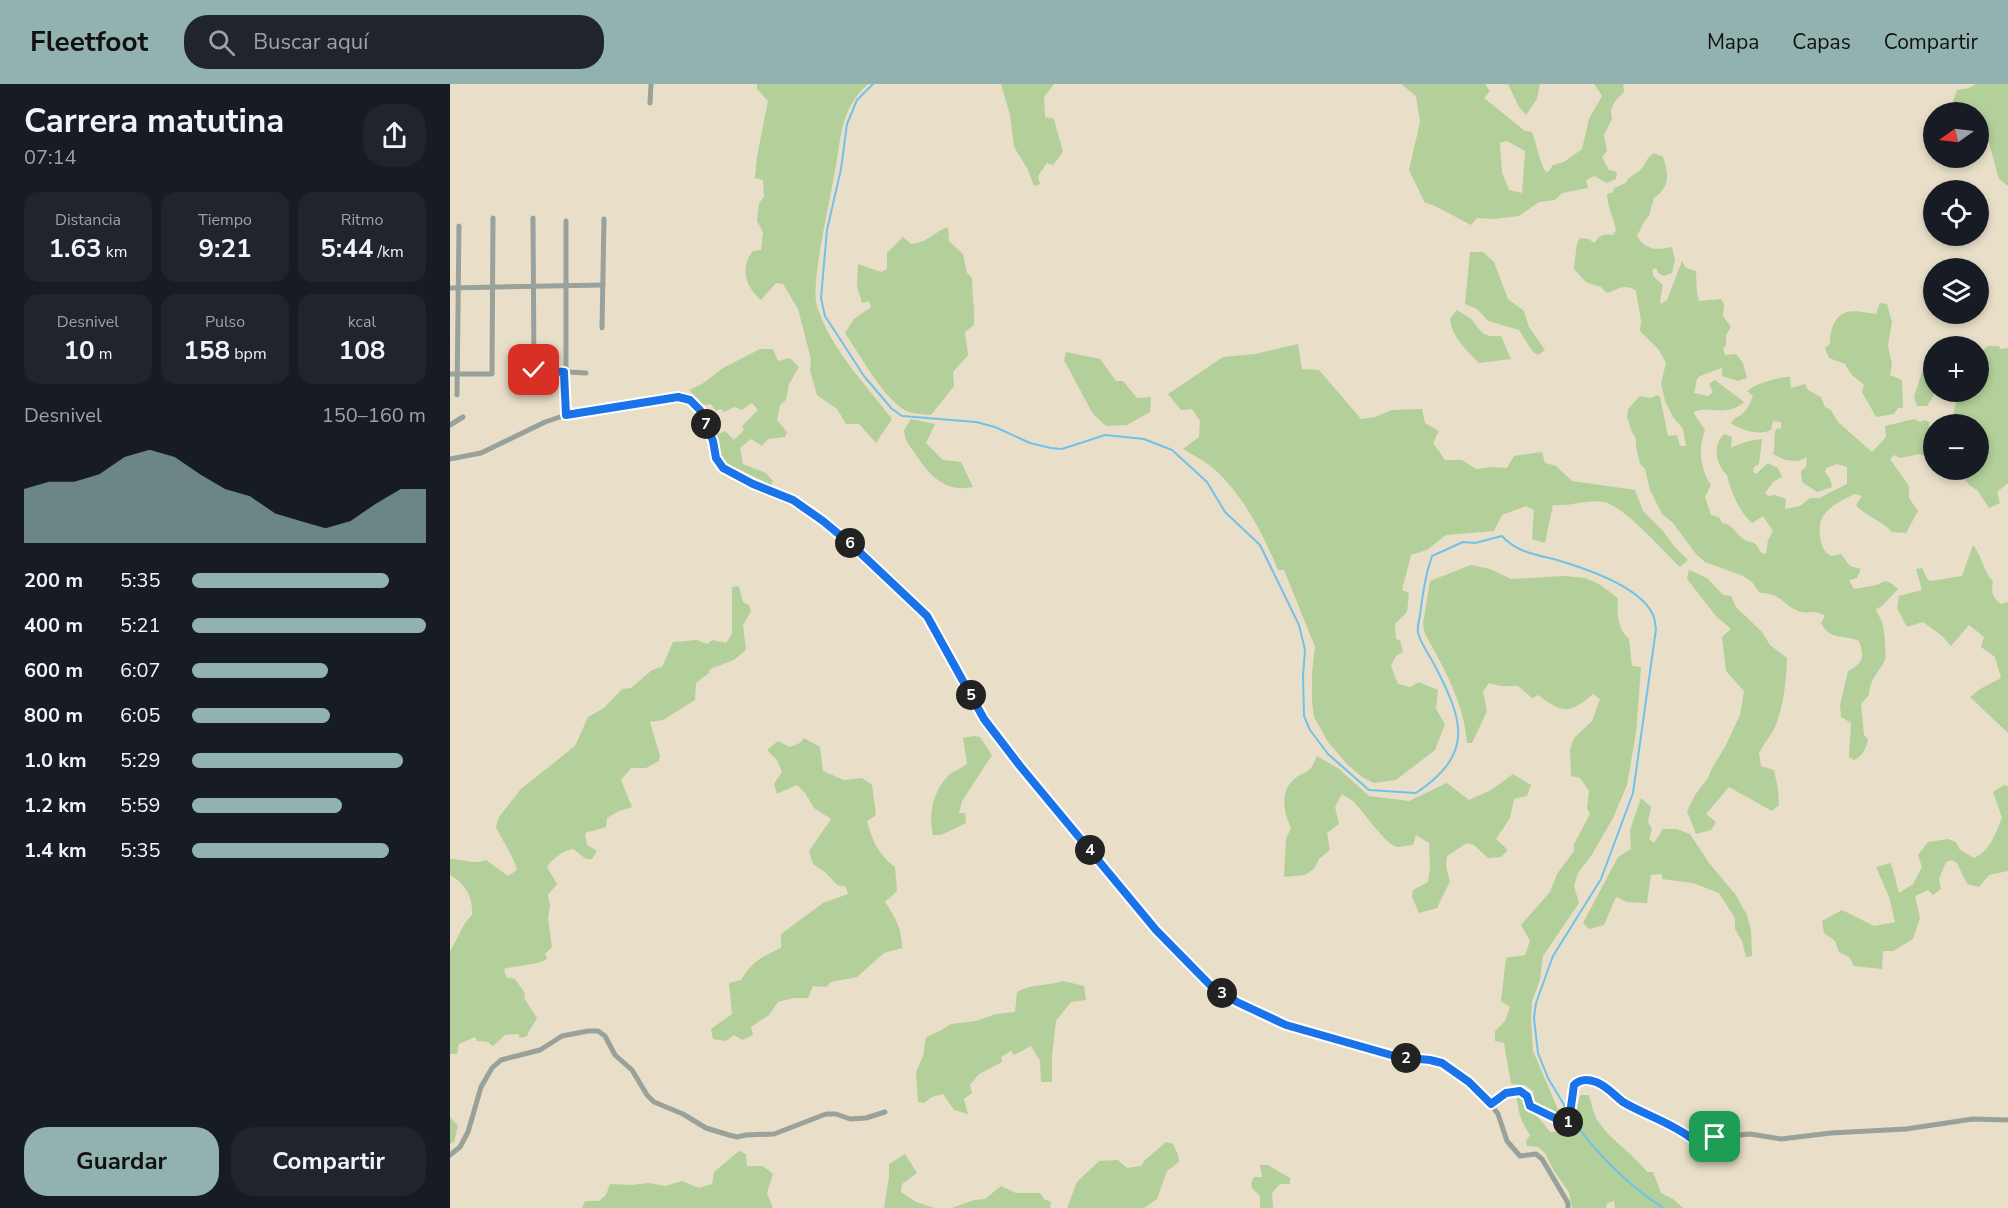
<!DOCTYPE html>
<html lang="es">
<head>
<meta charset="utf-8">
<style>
	body { margin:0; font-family:"Nunito Sans",sans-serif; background:#20242c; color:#f1f3f6; height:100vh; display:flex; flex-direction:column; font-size:22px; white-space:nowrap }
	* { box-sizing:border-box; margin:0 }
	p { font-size:20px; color:#9ea1a6 }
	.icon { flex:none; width:33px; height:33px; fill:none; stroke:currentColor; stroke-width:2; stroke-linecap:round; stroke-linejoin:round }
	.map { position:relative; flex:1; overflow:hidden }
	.panel { display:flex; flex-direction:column; background:#171b24; width:450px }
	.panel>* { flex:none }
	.needle { width:39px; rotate:256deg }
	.tools { position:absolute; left:1473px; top:18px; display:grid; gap:12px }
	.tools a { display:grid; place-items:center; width:66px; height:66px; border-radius:50%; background:#171b24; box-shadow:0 3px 9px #0003; font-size:30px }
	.pin { position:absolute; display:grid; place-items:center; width:51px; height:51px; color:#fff; margin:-26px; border-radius:12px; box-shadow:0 3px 9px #0006 }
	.km { position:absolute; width:30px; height:30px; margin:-15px; border-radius:50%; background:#222; color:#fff; font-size:16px; line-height:30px; text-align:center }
	.round { display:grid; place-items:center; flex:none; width:63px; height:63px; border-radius:24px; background:#20242c }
	.overview { display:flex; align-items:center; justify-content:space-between; height:102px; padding:0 24px }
	h1 { font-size:33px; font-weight:700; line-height:45px }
	.stats { display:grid; grid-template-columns:repeat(3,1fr); gap:9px; height:102px; padding:6px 24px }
	.stats div { display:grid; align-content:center; border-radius:15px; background:#20242c; text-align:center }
	.stats b { font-size:26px; font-weight:700 }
	.stats small { font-size:16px; font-weight:400 }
	.stats p { font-size:16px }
	.chart { height:168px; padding:12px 24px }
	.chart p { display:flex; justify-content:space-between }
	.chart svg { width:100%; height:108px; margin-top:6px; fill:#91b2af; opacity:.7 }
	.button { display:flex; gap:12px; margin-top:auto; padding:12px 24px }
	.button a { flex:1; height:69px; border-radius:24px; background:#91b2af; color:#111; font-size:24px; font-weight:700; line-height:69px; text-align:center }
	.button a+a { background:#20242c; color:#f1f3f6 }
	ul { padding:0 24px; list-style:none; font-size:20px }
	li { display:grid; grid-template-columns:96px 72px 1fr; align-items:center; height:45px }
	li i { height:15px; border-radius:8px; background:#91b2af }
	header { display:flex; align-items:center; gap:36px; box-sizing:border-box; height:84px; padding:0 30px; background:#91b2af; color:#111 }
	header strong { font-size:28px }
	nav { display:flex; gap:33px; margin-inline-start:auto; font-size:21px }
	.search { width:420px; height:54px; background:#20242c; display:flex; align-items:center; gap:15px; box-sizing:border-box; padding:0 21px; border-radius:24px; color:#9ea1a6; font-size:22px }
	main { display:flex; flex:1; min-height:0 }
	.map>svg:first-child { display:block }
	.green { fill:#b3cf9a; fill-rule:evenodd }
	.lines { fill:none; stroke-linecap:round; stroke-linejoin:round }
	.stream { stroke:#72c1ea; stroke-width:2 }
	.street { stroke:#98a19a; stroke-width:5 }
	.route-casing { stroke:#fff; stroke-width:12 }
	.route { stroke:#1a73e8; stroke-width:8 }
</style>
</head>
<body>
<header>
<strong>Fleetfoot</strong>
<div class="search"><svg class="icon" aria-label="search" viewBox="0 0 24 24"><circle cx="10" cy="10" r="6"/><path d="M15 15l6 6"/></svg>Buscar aquí</div>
<nav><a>Mapa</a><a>Capas</a><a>Compartir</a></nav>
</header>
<main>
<section class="panel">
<div class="overview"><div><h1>Carrera matutina</h1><p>07:14</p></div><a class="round"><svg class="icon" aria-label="share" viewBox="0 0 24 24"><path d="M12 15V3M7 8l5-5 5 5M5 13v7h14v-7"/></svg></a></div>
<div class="stats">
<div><p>Distancia</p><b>1.63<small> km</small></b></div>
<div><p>Tiempo</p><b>9:21</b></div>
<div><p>Ritmo</p><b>5:44<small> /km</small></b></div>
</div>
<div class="stats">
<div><p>Desnivel</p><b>10<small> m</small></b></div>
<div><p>Pulso</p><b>158<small> bpm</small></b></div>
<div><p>kcal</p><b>108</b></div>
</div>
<div class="chart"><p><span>Desnivel</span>150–160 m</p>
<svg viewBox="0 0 160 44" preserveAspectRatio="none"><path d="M0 44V22L10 19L20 19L30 16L40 9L50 6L60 9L70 16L80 22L90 25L100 32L110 35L120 38L130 35L140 28L150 22L160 22V44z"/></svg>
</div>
<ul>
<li><b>200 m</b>5:35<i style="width:84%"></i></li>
<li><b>400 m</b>5:21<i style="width:100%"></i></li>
<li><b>600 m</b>6:07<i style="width:58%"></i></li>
<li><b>800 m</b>6:05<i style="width:59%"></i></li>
<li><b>1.0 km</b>5:29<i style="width:90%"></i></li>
<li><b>1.2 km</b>5:59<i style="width:64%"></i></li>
<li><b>1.4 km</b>5:35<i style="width:84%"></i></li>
</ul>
<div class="button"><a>Guardar</a><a>Compartir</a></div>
</section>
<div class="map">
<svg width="1558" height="1124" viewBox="0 0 1558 1124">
	<rect width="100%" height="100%" fill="#e9dfc9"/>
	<g class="green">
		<path d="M307 0H418C406 11 399 22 394 38 389 55 388 74 384 92 380 118 360 201 367 222 381 266 415 299 442 335L426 359 409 340H396L387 325 367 311 360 287 361 275 348 225 333 200 326 199 311 216C296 204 289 183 303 167L311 166 313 148 307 137 309 119 314 113 313 96 305 94 307 72 318 17 307 5Z"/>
		<polygon points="551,0 604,0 594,13 595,33 604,35 613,68 603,81 597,79 588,92 590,100 584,102 577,84 564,63 560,31"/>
		<path d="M951 0H1035L1040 7 1034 14 1075 47 1082 48C1087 61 1089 76 1095 87L1098 88 1103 81 1114 78 1132 65 1139 35 1152 12 1144 0H1173L1174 8C1165 17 1159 22 1162 35L1154 51 1157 67 1152 73 1159 86 1167 88 1166 95 1157 99 1144 92 1136 96 1138 104 1112 109 1105 116 1089 118 1069 132 1044 135 1027 134 1021 141 983 121 975 119 959 86 970 38 966 12ZM1057 57 1075 67 1072 109 1059 106 1052 88 1050 59Z"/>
		<polygon points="1058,0 1090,0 1087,15 1076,31 1069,23"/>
		<polygon points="1526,0 1558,0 1558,102 1549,95 1537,52 1529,45 1528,28 1515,28 1510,21 1502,20 1507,6 1519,4"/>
		<path d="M1204 69 1213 73C1219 90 1220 103 1204 114L1199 132 1194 138 1187 152C1197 167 1205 166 1222 163L1225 176 1222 189 1214 192 1209 190 1206 184 1202 186 1204 193 1213 201 1210 216 1211 220 1217 216 1232 177 1236 184 1246 187 1247 209 1249 217 1271 215 1274 220 1273 232 1281 243 1276 251V261L1273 264 1275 271 1286 270 1293 279 1297 294 1288 297 1272 292V284L1250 292 1247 295 1244 309 1258 312 1263 308 1259 300 1265 296 1294 318C1277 334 1259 321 1243 328L1255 346C1248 364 1250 385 1261 401L1255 413 1261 431 1269 433 1272 439C1284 441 1284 448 1292 454 1301 461 1305 454 1311 469L1316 470 1318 456 1323 447 1313 432 1302 439C1290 429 1280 406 1277 391 1266 381 1262 362 1274 350L1282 353 1281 364C1290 359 1301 356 1312 355L1309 380 1304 383 1303 388 1306 390 1318 379 1328 384 1332 393 1324 397 1315 409 1318 412 1325 411 1336 415 1335 425 1350 422 1360 414H1369L1397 400V383L1387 380 1376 384 1375 388 1380 395 1382 403 1367 408 1352 398 1351 387 1356 383 1357 373 1348 377 1335 376 1323 370C1326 361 1323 354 1326 345L1331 344V338L1323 337 1321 346C1307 352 1294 346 1281 340 1284 333 1287 334 1292 330 1298 325 1300 319 1303 312L1297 307C1305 300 1328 293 1340 293L1341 304 1355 300 1358 306 1371 313 1375 323 1381 326 1388 338 1422 368 1436 353 1435 342 1464 335 1470 338 1475 336 1479 338V342L1483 343V376L1470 370 1450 374 1444 371 1440 375 1459 402V414L1468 427 1456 449 1442 448C1432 436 1416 433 1406 421L1412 412 1405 410C1394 415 1381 421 1374 431 1366 440 1369 469 1382 472 1382 472 1390 470 1391 470L1400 482 1411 485 1407 494 1399 496 1404 505 1427 501 1435 497 1441 499 1448 505 1432 522 1426 525C1427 530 1430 533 1432 538 1434 542 1437 571 1435 576 1428 590 1420 594 1419 611L1411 620 1414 651 1418 655C1417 663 1412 673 1404 676L1399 673 1401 639 1391 633 1390 621 1398 587C1414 579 1414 572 1409 557 1393 550 1380 557 1371 539L1375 532C1363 525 1362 530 1351 528 1334 523 1332 509 1310 509L1302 498 1293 492 1255 478 1246 470 1222 438 1212 430 1200 406 1195 385 1190 380 1186 363V355L1182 348 1177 333 1178 325 1190 312 1201 314 1207 311 1210 313 1218 352 1227 351 1230 362H1236L1233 345 1223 333 1215 317 1211 299 1216 279 1209 266 1190 247 1191 237 1186 207C1175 199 1169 205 1157 209L1151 203 1136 198 1124 185 1127 159 1130 154 1139 155 1144 159C1150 151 1153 150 1163 151L1166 146C1164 134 1157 122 1157 110L1163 108 1164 104 1176 99C1179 91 1186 91 1191 85 1198 78 1194 76 1204 69Z"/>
		<path d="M498 143 499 157 513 170 517 189 522 194C522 211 525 225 524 241L515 248 518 271 503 288 504 302 481 331C472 330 460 330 453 325 431 310 410 271 395 249L404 235 421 223 419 217 412 219 407 202 408 180 431 188 437 185V169L453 153 461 160C479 158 482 149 498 143Z"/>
		<polygon points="1020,168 1033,168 1044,178 1058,215 1074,227 1079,243 1095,266 1088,271 1082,267 1069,246 1038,237 1027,225 1015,220"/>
		<path d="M1430 219 1437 220 1442 238 1438 261 1442 281 1440 291 1452 296 1453 324H1448L1444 330 1426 333 1412 308 1414 301 1401 290 1395 280 1379 274 1375 264 1380 260C1380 248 1383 232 1397 228 1404 226 1418 229 1426 230Z"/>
		<path d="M1007 226C1012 229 1019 233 1023 237 1032 250 1034 253 1051 252L1061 275 1029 279C1016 266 1002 253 1000 235Z"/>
		<path d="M848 260 852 285 869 286 911 335 925 333 942 326 972 325 975 339 989 347 983 359 995 376H1012L1026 385 1042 383 1057 384 1064 372 1092 368 1095 379 1106 382 1122 397 1185 406 1193 427 1213 447 1224 462 1238 476 1230 483C1214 468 1174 422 1154 418 1136 415 1120 423 1103 421L1095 459 1082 455 1084 426 1076 422 1052 431 1044 447 996 451 977 466 961 471 952 506 959 509 957 528 945 540 946 555 950 556 953 568 946 572 941 582 948 600 960 603 969 598 988 606 986 625 995 640 985 666 946 696 924 699 912 693 897 680 878 658 864 633 862 618V589L865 563 834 486H828C813 450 794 412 764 385 755 377 743 371 733 365L749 353 750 337 742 325 731 326 718 310 773 273 805 270Z"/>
		<polygon points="1537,262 1549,262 1550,265 1558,264 1558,399 1547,408 1550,419 1539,424 1527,406 1520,402 1508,386 1528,386 1528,340 1489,340 1492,337 1503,332 1506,318 1505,308 1528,308 1529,269 1533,267"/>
		<polygon points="310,265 323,265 328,277 340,274 349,283 339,300 336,316 330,321 327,336 337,348 335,353 318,355 312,362 301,355 290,364 293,380 316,389 323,397 321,401 274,378 267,369 264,352 275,347 284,356 294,346 292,342 308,326 302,319 292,326 285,323 274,328 271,325 266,327 261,320 253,321 239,306 252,300 273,284"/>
		<polygon points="616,268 650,275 666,297 673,297 687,314 701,313 700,328 677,341 656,342 643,330 614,276"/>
		<polygon points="1474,282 1483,285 1484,311 1477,322 1467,322 1464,313"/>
		<path d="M461 335 485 340 476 359 493 376 511 378 523 403C496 409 480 392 466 371 459 361 455 358 454 346Z"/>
		<path d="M1523 461C1532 472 1533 486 1543 498 1541 509 1542 513 1551 520L1558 518V649L1520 613 1530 605 1551 594 1545 573 1531 563 1534 553 1519 541 1501 562 1492 552 1473 538 1457 543 1447 524 1449 512 1472 506 1466 485 1472 484 1478 496 1480 497 1512 492Z"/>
		<path d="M1021 481 1040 485 1061 495 1115 492 1135 494 1149 500 1168 514C1167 528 1167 545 1179 555L1182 582 1191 583 1186 649 1177 701 1163 734 1141 772 1128 789 1124 802 1129 819 1093 872 1090 896 1082 917 1081 937 1083 967 1109 1028 1103 1031 1085 1019 1083 1007 1075 1001 1061 1000 1054 959 1045 957V947L1055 937 1060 923 1051 917 1056 874 1075 871 1080 857 1071 841 1100 808 1107 790 1124 767V760L1140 730 1137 724 1139 707 1130 694 1121 692 1120 666 1124 654 1142 637 1150 615 1143 610C1120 630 1113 630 1088 611L1082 614 1068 602H1050L1039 599 1033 608 1037 627 1022 659H1017C1014 619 994 584 975 550L973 540 980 497Z"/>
		<path d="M1239 486 1257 494 1273 511 1281 512 1286 523 1312 548 1320 561 1337 574C1336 598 1334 623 1324 645 1320 653 1313 661 1309 669L1311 682 1324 686 1328 705 1329 721 1322 727 1279 703 1256 730 1266 738 1261 746 1246 750 1237 727 1245 711 1258 694 1261 686 1275 663 1290 631 1294 607 1276 587 1272 553 1281 545 1266 532 1237 495Z"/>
		<path d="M289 502 293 518 299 521 301 527 293 541 296 566 284 576 260 585 259 589 246 599 245 616 213 636 200 638 210 672 209 677 196 684H181L171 696 182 723 169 727 157 734 156 743 135 749 137 761 147 767 142 775H136L123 765C114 766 102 775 97 783L107 800 98 811 100 822 98 835 102 863 95 870 97 875C92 880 64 882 54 885L56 893 65 895 75 909 74 914 87 934C84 941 79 945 77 952L70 954 68 950 55 951 43 962 38 958 27 957 25 953 9 960 7 970H0V867C8 855 12 840 22 831 23 813 16 800 0 791V775C13 775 25 781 36 776L58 792 67 786C63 771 53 758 46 743L49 733 71 705 125 662 138 633 154 624 172 605 181 604 202 586 212 583 223 558 247 556 257 560 263 556 276 559 282 550V503Z"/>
		<path d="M524 652 530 653 542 671 512 717 509 729H515L516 739 491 751H483C478 732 483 708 497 693 501 688 511 685 517 680L513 654Z"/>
		<path d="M354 654 370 663 373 687 394 696 412 694 422 701 426 731 417 737C423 758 428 770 445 783L447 807 435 818C446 834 452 845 452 864L434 869 407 893 381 898 376 903 363 902 358 914H344L328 918 319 931 301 943 303 951 292 956 284 951 276 957 263 955 261 945 282 930 279 899 291 896C303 877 311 873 331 864V850L373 819 398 810 396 803 387 801 375 788 363 780 359 767 381 735 364 724 355 709 347 701 327 710 324 700 332 688 327 676 317 666 328 657 340 663 350 659Z"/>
		<path d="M867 672 889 685 919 712 959 717 997 699 1019 716 1041 706 1063 690 1081 701 1077 712 1064 715 1060 734 1046 755 1058 766 1051 773 1038 774 1024 761 1017 759 997 772 996 783 1000 797 987 824 969 829 962 813 963 806 978 798 980 784 979 759 966 751 963 761C958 761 953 763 948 763 936 762 914 728 904 718 901 715 896 713 892 710L885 723 889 740 877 749 880 766 869 775 864 785 855 791 834 793 836 755 841 744C833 726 829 705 848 692 852 690 857 688 860 685 863 682 865 676 867 672Z"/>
		<path d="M1554 701 1558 702V787L1539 791 1529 803 1517 800 1507 779 1502 776 1496 778 1489 795 1491 805 1483 811 1478 806 1465 812 1470 834 1463 855 1443 867H1433L1432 885 1404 882 1399 873 1389 868 1385 857 1374 849 1372 837 1392 826 1424 842 1445 838 1439 813 1426 783 1441 779 1449 809 1463 800 1472 783 1468 771 1478 758 1498 755 1506 758 1510 766 1524 774C1540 767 1545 750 1552 734L1543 708Z"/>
		<polygon points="1191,714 1201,723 1198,738 1202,745 1199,755 1204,759 1213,745 1227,745 1240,750 1259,779 1285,810 1297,831 1301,846 1302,872 1296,873 1292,857 1285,845 1285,834 1269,809 1243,799 1212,795 1212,790 1201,791 1197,819 1177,818 1166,813 1154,841 1139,845 1133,839 1168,773 1181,765 1180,746"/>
		<path d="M613 897 634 902 636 916 621 918 606 937 602 972V998H591L590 977 581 962 564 971 561 967 551 973 552 978 529 990 520 1001 522 1009 514 1015 518 1030 504 1026 493 1010 482 1013 474 1019 468 1018 466 988 473 972 476 953 490 947 501 940 526 937 546 930 565 928 567 908C580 900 598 902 613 897Z"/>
		<path d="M1067 1011 1075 1014C1081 1028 1091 1035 1100 1048L1122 1046 1130 1011H1139C1141 1018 1143 1027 1146 1034 1159 1056 1182 1068 1197 1088H1203L1211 1109 1223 1115 1233 1124H1165L1164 1117 1157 1119 1156 1124H1122L1119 1108 1104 1087 1095 1069 1088 1063 1077 1062 1076 1057 1080 1051C1071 1038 1067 1026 1067 1011Z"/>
		<polygon points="0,1033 8,1042 4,1058 0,1060"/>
		<polygon points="716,1058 723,1060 728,1071 729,1078 717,1087 707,1115 694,1124 617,1124 627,1098 649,1077 668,1076 677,1084 691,1082 695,1076"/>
		<polygon points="289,1067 296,1070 297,1082 313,1082 323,1090 317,1109 323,1124 132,1124 135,1117 149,1117 156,1111 160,1100 181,1101 199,1099 215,1102 232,1097 249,1104 262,1100 264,1088"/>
		<polygon points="455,1070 467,1089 452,1100 451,1108 466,1118 485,1124 434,1124 439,1093 439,1080"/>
		<polygon points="810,1081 818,1081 840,1094 840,1100 830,1100 822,1109 823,1124 810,1124 810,1112 802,1104 801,1099 804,1093 812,1093"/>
		<polygon points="551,1102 566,1109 590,1109 594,1115 601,1118 600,1124 502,1124 524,1116 535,1115"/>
	</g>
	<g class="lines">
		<g class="stream">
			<path d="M423 0 407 16 397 40 391 85 377 146 371 214 375 232 414 292 442 325 452 332 526 338 545 343 580 359 601 364 612 365 655 351 694 355 722 366 757 398 775 428 810 461 849 541 855 566 853 592 854 632 860 646 878 670 919 706 966 709C1024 670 1014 638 985 582 980 572 971 560 968 549 967 544 969 536 970 531 973 509 975 492 982 472L1013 458 1025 459 1052 452C1066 468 1087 471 1107 476 1134 484 1191 503 1203 531 1205 535 1205 540 1206 545L1183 709 1151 795 1103 872 1086 919 1084 934 1088 969 1098 994 1119 1029"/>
			<path d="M1122 1034C1145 1069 1178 1101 1213 1124"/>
		</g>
		<g class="street">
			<polyline points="200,19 201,0"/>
			<polyline points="83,134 84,286 136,289"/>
			<polyline points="0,204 153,201"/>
			<polyline points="152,244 154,135"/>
			<polyline points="0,290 42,290 43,134"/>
			<polyline points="7,311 9,142"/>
			<polyline points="116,331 116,137"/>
			<polyline points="0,341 13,333"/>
			<polyline points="0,375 31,369 95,338 116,331 228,313 240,316 250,326 263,357 266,374 273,384 303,400 343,416 373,437 403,462 477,532 534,635 570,683 706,846 760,901 787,918 836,941 948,973 980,976 992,979 1019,998 1037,1015 1048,1030 1057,1057 1070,1072 1086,1070 1092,1075 1118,1119 1118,1124"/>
			<path d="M1041 1020 1056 1009 1070 1007 1077 1013 1080 1022 1117 1040 1119 1037 1124 1001C1141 985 1159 1008 1172 1017 1179 1021 1187 1024 1194 1027 1206 1033 1238 1053 1248 1055L1300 1050 1331 1055 1381 1049 1456 1045 1523 1035 1558 1036"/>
			<polyline points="0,1071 10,1063 18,1048 31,1003 42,984 51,976 90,966 112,952 138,947 148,947 155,952 165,971 182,986 197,1011 204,1018 233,1030 256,1044 279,1051 287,1053 296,1051 324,1050 376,1030 386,1030 400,1035 416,1034 435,1028"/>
		</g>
	</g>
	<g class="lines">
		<defs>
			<path id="route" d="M84 286 114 288 116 331 228 313 240 316 250 326 263 357 266 374 273 384 303 400 343 416 373 437 403 462 477 532 534 635 570 682 706 846 760 901 787 918 836 941 948 973 980 976 992 979 1019 998 1041 1020 1056 1009 1070 1007 1077 1012 1080 1022 1117 1040 1119 1037 1124 1001C1130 995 1138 995 1146 998 1157 1002 1164 1011 1173 1018 1195 1031 1220 1038 1241 1054L1265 1053"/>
		</defs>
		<use href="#route" class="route-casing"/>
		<use href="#route" class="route"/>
	</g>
</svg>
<div class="tools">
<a><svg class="needle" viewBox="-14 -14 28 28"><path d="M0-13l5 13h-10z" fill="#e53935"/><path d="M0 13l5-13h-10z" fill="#9ea1a6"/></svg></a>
<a><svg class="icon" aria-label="locate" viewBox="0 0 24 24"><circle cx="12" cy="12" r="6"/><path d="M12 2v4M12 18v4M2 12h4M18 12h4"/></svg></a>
<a><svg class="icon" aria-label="layers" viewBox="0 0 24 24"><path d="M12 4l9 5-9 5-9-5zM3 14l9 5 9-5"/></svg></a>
<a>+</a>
<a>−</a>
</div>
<div class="pin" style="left:1265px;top:1053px;background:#1e9e55"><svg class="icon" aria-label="arrive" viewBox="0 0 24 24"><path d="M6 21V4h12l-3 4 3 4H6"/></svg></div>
<div class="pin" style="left:84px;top:286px;background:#d93025"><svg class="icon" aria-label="check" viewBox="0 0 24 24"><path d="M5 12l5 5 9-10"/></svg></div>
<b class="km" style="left:1118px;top:1038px">1</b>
<b class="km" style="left:956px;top:974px">2</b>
<b class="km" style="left:772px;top:909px">3</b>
<b class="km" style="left:640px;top:766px">4</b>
<b class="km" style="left:521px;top:611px">5</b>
<b class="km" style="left:400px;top:459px">6</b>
<b class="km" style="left:256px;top:340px">7</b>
</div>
</main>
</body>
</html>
